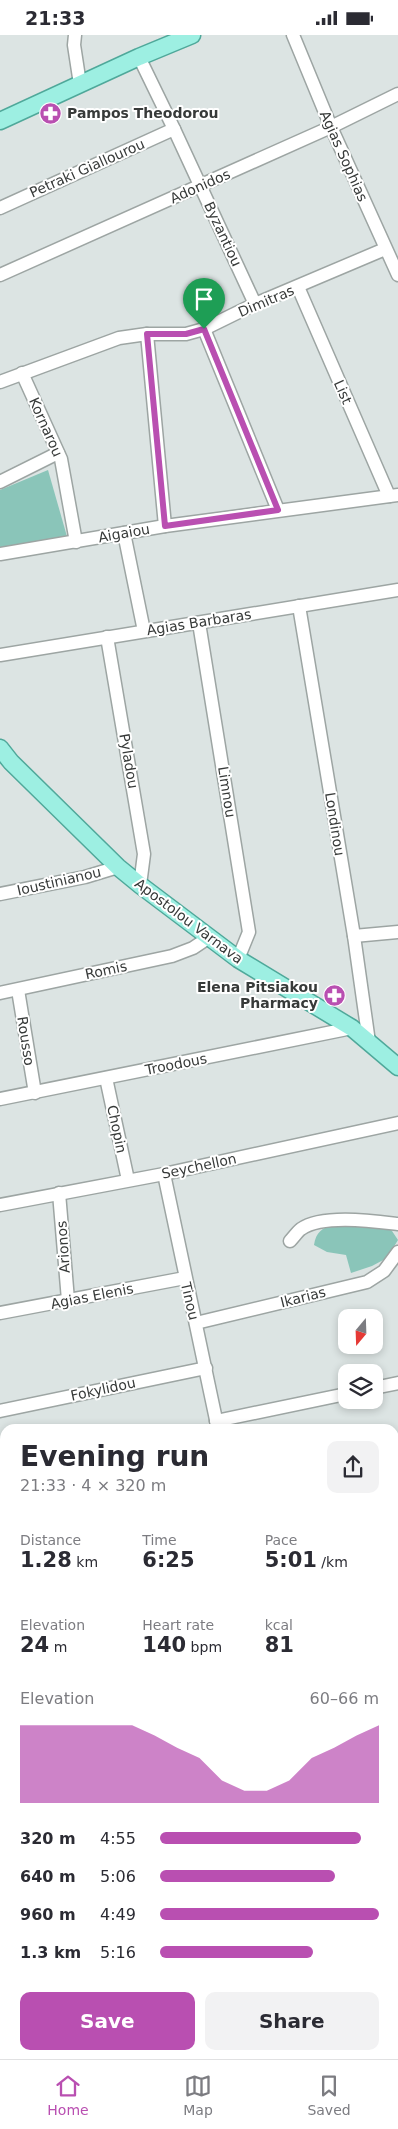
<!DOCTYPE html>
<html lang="en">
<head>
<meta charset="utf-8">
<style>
	body { margin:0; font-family:"DejaVu Sans",sans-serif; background:#f2f2f3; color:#2b2b33; height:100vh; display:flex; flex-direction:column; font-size:19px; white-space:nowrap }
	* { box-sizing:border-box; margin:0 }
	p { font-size:16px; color:#7c7c81 }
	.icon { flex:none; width:28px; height:28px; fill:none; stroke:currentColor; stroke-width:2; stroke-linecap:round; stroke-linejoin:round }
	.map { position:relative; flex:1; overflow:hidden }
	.details { position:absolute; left:0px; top:1389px; width:399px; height:636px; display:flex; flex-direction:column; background:#fff; border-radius:15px 15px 0 0; box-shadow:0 2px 8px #0003 }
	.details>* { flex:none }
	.needle { width:32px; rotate:199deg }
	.controls { position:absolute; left:338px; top:1274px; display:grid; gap:10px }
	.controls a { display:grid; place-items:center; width:45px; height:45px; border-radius:10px; background:#fff; box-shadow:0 2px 8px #0003; font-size:25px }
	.pin { position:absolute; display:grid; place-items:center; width:42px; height:42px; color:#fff; margin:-51px -21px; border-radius:50% 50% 50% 0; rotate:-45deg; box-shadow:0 0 5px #0007 }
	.pin .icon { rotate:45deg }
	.round { display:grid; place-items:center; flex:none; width:52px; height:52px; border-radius:10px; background:#f2f2f3 }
	.overview { display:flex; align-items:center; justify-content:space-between; height:85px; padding:0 20px }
	h1 { font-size:28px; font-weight:800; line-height:38px }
	.metrics { display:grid; grid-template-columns:repeat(3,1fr); gap:8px; height:85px; padding:5px 20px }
	.metrics div { display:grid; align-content:center }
	.metrics b { font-size:21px; font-weight:800 }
	.metrics small { font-size:14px; font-weight:400 }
	.metrics p { font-size:14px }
	.chart { height:140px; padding:10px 20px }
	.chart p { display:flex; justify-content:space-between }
	.chart svg { width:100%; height:90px; margin-top:5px; fill:#b94fb1; opacity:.7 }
	.button { display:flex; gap:10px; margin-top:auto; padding:10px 20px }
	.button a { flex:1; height:58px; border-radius:10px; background:#b94fb1; color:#fff; font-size:20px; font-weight:800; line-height:58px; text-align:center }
	.button a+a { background:#f2f2f3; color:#2b2b33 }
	ul { padding:0 20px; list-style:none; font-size:16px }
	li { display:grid; grid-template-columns:80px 60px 1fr; align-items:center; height:38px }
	li i { height:12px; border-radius:6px; background:#b94fb1 }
	.status { display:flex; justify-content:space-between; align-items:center; height:35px; padding:0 25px; background:#fff; direction:ltr }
	.status svg { height:14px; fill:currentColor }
	.tabs { display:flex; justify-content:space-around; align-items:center; height:70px; border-top:1px solid #e1e1e2; background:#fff; font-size:14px; color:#7c7c81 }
	.tabs a { display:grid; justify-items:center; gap:2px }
	.tabs .selected { color:#b94fb1 }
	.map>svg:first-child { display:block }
	.green { fill:#8ac5b9 }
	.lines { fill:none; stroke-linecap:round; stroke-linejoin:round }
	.river { stroke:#5fcbb8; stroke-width:21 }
	.minor-casing { stroke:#9da5a3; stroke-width:15 }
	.major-casing { stroke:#4fa89a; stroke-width:19 }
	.minor { stroke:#fff; stroke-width:12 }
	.major { stroke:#9defe2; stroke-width:16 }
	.route-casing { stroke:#fff; stroke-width:10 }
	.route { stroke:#b94fb1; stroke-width:6 }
	.labels { text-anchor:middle; stroke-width:4; stroke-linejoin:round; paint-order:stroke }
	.poi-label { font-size:14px; font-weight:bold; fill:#373a39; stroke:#fff; text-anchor:start }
	.street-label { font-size:14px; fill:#373a39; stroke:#fff }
</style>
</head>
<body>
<div class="status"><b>21:33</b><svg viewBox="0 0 49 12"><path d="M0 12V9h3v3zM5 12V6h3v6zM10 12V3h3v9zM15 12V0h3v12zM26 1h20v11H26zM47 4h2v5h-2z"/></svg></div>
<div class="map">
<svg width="398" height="2024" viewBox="0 0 398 2024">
	<rect width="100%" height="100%" fill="#dce4e3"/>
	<g class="green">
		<polygon points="48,435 68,505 0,515 0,455"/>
		<path d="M334 1189 390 1193 398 1205 387 1223 372 1231 351 1238 346 1220 327 1217 314 1210C316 1197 322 1193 334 1189Z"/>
		<polygon points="0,1606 5,1618 5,1663 0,1652"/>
	</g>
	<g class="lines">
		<g class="river">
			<polyline points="0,1638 5,1649"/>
			<polyline points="187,2020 189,2024"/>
		</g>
		<defs>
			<g id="minor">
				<polyline points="75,0 74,10 80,49"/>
				<polyline points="293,0 331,92 398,240"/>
				<polyline points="139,22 174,94 255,269"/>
				<polyline points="0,173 174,94"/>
				<polyline points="0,240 331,92 398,59"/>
				<polyline points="298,252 389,461"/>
				<polyline points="204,294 278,475"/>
				<polyline points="147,299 165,491"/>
				<polyline points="22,338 61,424 76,507"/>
				<polyline points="0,347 119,303 147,299 186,299 204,294 255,269 385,214"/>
				<polyline points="0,447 58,418"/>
				<polyline points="124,498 144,596"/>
				<polyline points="0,519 165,491 398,460"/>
				<polyline points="299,571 354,901 369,1007"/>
				<polyline points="199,588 249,897 238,924"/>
				<polyline points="107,602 144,819 140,850"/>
				<polyline points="0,620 398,555"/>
				<polyline points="0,859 85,842 118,832"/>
				<polyline points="354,901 398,897"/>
				<polyline points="18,955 35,1058"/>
				<polyline points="0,958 172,921 193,913 208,903"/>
				<polyline points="106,1043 128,1145"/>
				<polyline points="0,1064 352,993"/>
				<polyline points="164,1139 218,1394"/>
				<polyline points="59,1158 68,1265"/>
				<polyline points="0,1170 164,1139 398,1088"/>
				<path d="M290 1206C294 1202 297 1197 301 1194 322 1179 373 1186 398 1189"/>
				<polyline points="0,1278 185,1243"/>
				<polyline points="196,1288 367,1247 384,1236 398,1217"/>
				<polyline points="374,1353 398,1348"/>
				<polyline points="0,1376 206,1333"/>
				<polyline points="216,1386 346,1359"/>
				<polyline points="0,1445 5,1452"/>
				<polyline points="394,1451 398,1450"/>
				<polyline points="394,1737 398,1757"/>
				<polyline points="394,1820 398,1818"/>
				<polyline points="394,1901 398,1907"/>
				<polyline points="274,2020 276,2024"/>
				<polyline points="381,2020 389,2024"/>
				<polyline points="22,2024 23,2020"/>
			</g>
			<g id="major">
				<polyline points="0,86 139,22 192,0"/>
				<polyline points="0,713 11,727 118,832 140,850 238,924 352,993 398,1032"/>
				<polyline points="0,1893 5,1900"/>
				<polyline points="0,1910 5,1918"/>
				<polyline points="88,2020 91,2024"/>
			</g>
		</defs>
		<use href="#minor" class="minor-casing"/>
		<use href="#major" class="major-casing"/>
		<use href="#minor" class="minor"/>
		<use href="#major" class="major"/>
	</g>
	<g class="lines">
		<defs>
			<polygon id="route" points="204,294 278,475 165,491 147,299 186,299"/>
		</defs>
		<use href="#route" class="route-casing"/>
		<use href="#route" class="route"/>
	</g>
	<defs>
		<symbol id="pharmacy-disc" viewBox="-11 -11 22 22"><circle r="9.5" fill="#b94fb1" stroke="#fff"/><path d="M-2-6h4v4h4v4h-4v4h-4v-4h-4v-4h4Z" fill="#fff"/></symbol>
	</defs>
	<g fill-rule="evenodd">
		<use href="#pharmacy-disc" x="38" y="66" width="25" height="25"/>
		<use href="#pharmacy-disc" x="322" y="948" width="25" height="25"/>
	</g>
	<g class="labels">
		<g class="poi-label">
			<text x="67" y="83">Pampos Theodorou</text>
			<text x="318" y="957" text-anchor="end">Elena Pitsiakou<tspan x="318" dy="16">Pharmacy</tspan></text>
		</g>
		<g class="street-label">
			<text transform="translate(344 121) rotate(66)" y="5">Agias Sophias</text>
			<text transform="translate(87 133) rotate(-24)" y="5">Petraki Giallourou</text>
			<text transform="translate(200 151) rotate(-24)" y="5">Adonidos</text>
			<text transform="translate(223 199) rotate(65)" y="5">Byzantiou</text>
			<text transform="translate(266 266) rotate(-23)" y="5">Dimitras</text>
			<text transform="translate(343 357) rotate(66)" y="5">List</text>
			<text transform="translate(46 392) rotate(66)" y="5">Kornarou</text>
			<text transform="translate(124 498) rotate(-10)" y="5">Aigaiou</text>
			<text transform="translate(199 587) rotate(-9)" y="5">Agias Barbaras</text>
			<text transform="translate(129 726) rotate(80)" y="5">Pyladou</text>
			<text transform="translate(227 757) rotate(81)" y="5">Limnou</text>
			<text transform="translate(335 789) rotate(81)" y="5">Londinou</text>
			<text transform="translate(59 846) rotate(-13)" y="5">Ioustinianou</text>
			<text transform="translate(189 886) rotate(37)" y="5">Apostolou Varnava</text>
			<text transform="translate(106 935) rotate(-12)" y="5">Romis</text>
			<text transform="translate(26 1006) rotate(81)" y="5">Rousso</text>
			<text transform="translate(176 1029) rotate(-11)" y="5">Troodous</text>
			<text transform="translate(117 1094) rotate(78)" y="5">Chopin</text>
			<text transform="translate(199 1131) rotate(-12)" y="5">Seychellon</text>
			<text transform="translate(63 1212) rotate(-94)" y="5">Arionos</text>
			<text transform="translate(92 1261) rotate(-11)" y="5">Agias Elenis</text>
			<text transform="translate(303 1262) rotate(-14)" y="5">Ikarias</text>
			<text transform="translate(190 1266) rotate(77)" y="5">Tinou</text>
			<text transform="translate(103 1354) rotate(-12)" y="5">Fokylidou</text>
		</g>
	</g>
</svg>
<div class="controls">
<a><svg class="needle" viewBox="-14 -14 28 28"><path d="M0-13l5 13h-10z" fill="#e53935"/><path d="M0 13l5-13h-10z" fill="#7c7c81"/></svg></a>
<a><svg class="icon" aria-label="layers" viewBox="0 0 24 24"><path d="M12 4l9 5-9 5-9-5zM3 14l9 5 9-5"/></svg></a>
</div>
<div class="pin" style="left:204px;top:294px;background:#1e9e55"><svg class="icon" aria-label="arrive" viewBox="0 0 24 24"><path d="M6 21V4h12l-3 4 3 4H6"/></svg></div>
<section class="details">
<div class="overview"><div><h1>Evening run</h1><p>21:33 · 4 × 320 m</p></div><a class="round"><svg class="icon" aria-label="share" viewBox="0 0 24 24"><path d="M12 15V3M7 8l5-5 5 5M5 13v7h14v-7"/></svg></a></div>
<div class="metrics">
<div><p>Distance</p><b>1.28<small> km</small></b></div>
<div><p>Time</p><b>6:25</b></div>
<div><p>Pace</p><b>5:01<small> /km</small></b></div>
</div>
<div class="metrics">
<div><p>Elevation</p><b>24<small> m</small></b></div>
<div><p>Heart rate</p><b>140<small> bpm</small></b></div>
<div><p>kcal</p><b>81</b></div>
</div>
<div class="chart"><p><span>Elevation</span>60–66 m</p>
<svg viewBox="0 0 160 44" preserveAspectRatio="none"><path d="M0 44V6L10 6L20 6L30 6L40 6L50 6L60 11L70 17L80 22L90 33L100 38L110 38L120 33L130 22L140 17L150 11L160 6V44z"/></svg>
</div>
<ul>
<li><b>320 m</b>4:55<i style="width:92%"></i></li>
<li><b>640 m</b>5:06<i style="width:80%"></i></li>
<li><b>960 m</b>4:49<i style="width:100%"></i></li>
<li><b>1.3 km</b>5:16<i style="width:70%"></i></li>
</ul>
<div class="button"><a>Save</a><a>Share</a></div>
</section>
</div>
<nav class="tabs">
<a class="selected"><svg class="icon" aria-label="home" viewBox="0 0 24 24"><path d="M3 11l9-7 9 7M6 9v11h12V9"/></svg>Home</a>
<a><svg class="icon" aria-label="map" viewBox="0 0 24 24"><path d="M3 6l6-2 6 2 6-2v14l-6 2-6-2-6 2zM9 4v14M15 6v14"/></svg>Map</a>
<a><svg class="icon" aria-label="saved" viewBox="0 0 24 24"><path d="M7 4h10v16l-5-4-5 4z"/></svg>Saved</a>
</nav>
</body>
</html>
